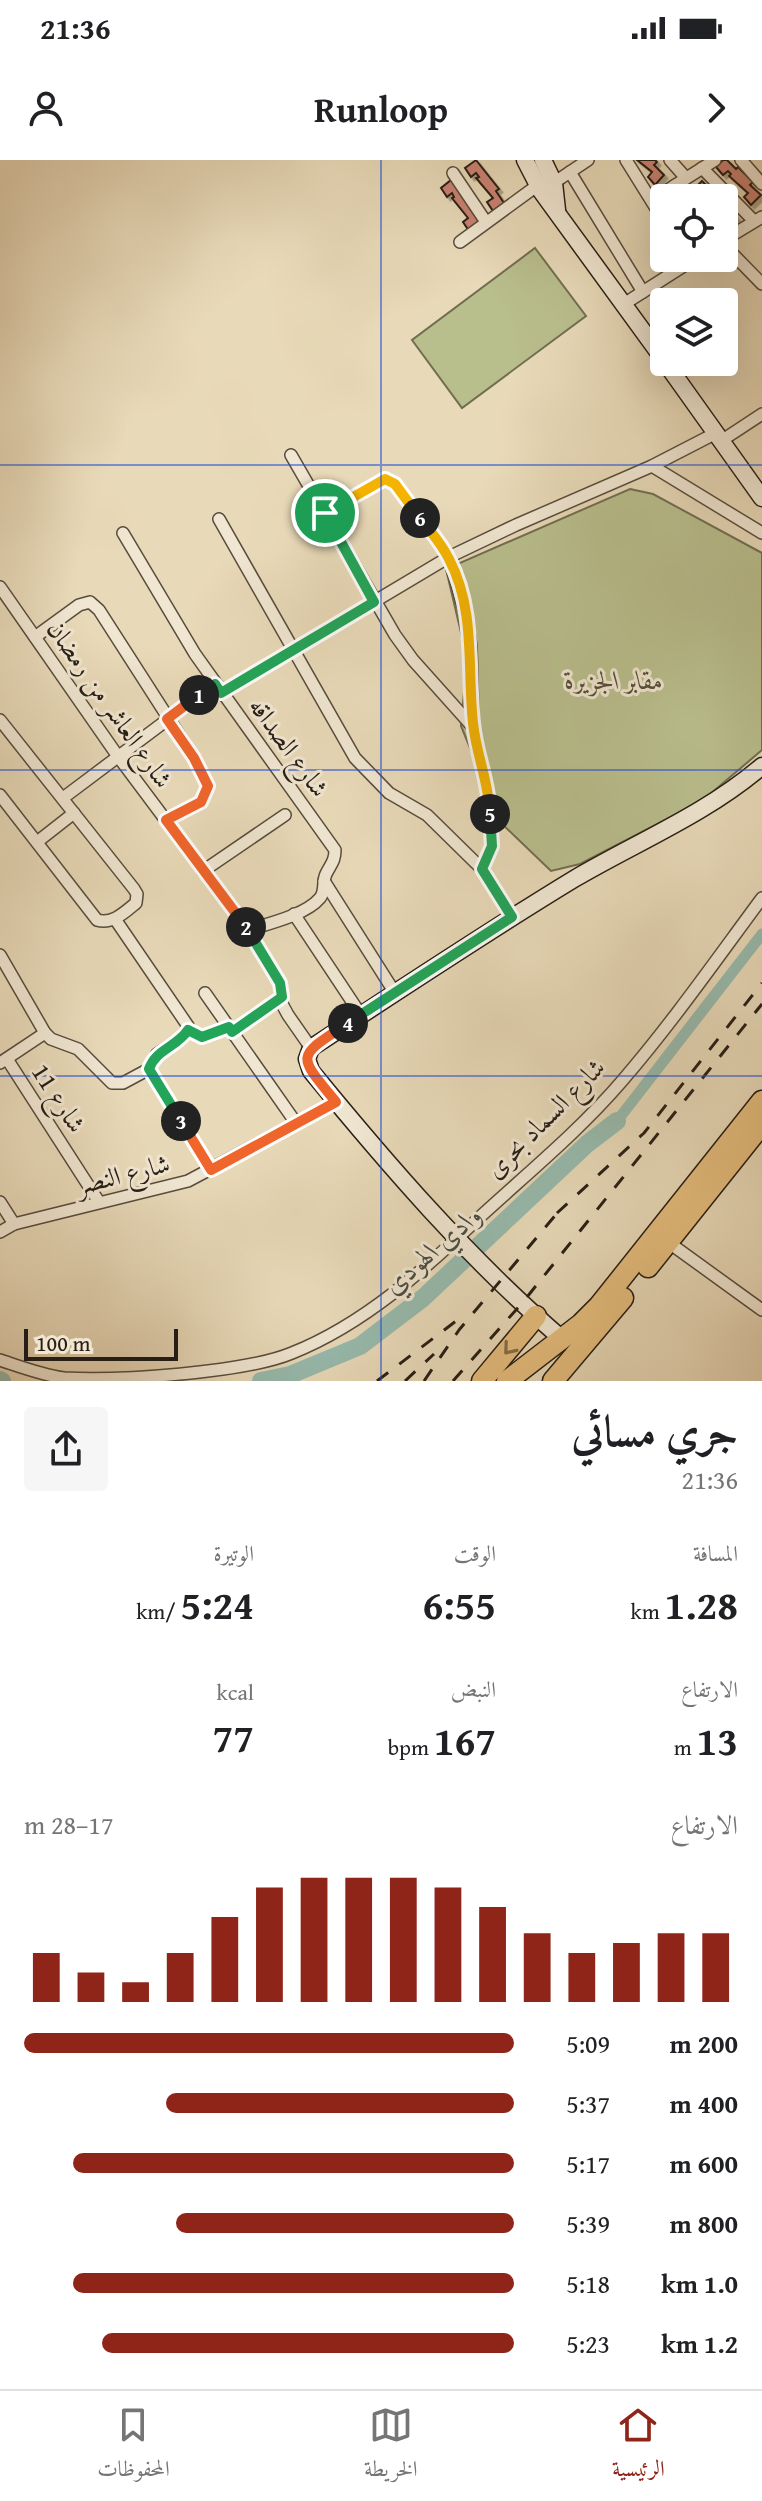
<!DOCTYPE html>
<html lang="ar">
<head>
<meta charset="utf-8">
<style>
	body { margin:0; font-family:"Gentium Book Plus",Amiri,serif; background:#f6f6f6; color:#202124; direction:rtl; height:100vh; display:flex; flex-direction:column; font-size:30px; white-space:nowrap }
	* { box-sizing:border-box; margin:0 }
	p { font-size:26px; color:#757577 }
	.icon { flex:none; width:44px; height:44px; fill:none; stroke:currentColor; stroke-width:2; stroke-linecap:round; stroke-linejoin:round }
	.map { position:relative; height:1221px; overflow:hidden; direction:ltr }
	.panel { display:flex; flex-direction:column; background:#fff; flex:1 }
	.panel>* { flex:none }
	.controls { position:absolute; left:650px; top:24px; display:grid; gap:16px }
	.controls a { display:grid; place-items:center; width:88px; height:88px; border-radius:8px; background:#fff; box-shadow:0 8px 32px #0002; font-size:40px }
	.scale { position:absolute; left:24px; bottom:20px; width:154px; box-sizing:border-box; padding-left:8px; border:4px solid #271e15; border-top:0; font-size:22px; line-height:28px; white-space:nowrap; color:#271e15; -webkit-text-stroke:6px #f0e6d1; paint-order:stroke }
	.pin { position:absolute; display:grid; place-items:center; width:68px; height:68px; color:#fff; margin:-34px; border:4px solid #fff; border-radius:50%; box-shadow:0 2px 8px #0007 }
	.km { position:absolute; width:40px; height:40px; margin:-20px; border-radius:50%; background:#222; color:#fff; font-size:22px; line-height:40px; text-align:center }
	.round { display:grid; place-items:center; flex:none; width:84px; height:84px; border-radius:8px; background:#f6f6f6 }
	.headline { display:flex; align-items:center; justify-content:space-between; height:136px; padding:0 24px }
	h1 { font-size:44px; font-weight:700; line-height:60px }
	.metrics { display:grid; grid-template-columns:repeat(3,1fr); gap:12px; height:136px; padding:8px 24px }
	.metrics div { display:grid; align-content:center }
	.metrics b { font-size:40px; font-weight:700 }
	.metrics small { font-size:22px; font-weight:400 }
	.metrics p { font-size:22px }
	.chart { height:224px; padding:16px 24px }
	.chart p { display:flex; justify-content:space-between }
	.chart svg { width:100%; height:144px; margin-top:8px; stroke:#8f2418; stroke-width:6 }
	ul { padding:0 24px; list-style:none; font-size:26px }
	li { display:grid; grid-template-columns:128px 96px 1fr; align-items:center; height:60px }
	li i { height:20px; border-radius:10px; background:#8f2418 }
	.status { display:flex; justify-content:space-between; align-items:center; height:56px; padding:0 40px; background:#fff; direction:ltr }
	.status svg { height:22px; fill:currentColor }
	header { display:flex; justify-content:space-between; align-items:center; height:104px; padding:0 24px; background:#fff; font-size:36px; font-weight:700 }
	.tab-bar { display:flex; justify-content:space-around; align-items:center; height:112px; border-top:2px solid #e0e0e0; background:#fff; font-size:22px; color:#757577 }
	.tab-bar a { display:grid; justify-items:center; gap:4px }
	.tab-bar .current { color:#8f2418 }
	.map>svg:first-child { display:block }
	.green { fill:#b9be8d; stroke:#706e51; stroke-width:2 }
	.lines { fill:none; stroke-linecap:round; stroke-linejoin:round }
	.canal { stroke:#97baad; stroke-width:11 }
	.river { stroke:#97baad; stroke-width:18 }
	.building { fill:#ca8272; stroke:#271e15; stroke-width:2; filter:url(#shadow) }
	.street-casing { stroke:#574d3e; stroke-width:14 }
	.secondary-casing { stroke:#271e15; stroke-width:19 }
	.highway-casing { stroke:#271e15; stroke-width:23 }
	.street { stroke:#f0e6d1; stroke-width:11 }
	.secondary { stroke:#f0e6d1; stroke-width:16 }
	.highway { stroke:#e4bc7c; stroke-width:20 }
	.rail { stroke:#271e15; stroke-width:3; stroke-dasharray:14 14; stroke-linecap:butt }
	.oneway { stroke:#866d48 }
	.split-1-casing { stroke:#fff; stroke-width:16 }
	.split-2-casing { stroke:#fff; stroke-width:16 }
	.split-3-casing { stroke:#fff; stroke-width:16 }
	.split-4-casing { stroke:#fff; stroke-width:16 }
	.split-5-casing { stroke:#fff; stroke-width:16 }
	.split-6-casing { stroke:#fff; stroke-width:16 }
	.split-7-casing { stroke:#fff; stroke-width:16 }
	.split-1 { stroke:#22a559; stroke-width:10 }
	.split-2 { stroke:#f0652b; stroke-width:10 }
	.split-3 { stroke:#22a559; stroke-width:10 }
	.split-4 { stroke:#f0652b; stroke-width:10 }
	.split-5 { stroke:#22a559; stroke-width:10 }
	.split-6 { stroke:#f5b400; stroke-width:10 }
	.split-7 { stroke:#f5b400; stroke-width:10 }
	.grid { fill:none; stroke:#1d4ed8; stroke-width:2; stroke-opacity:0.55 }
	.labels { text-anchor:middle; stroke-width:6; stroke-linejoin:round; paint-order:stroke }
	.park-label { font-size:26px; font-style:italic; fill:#534e39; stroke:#f0e6d1 }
	.street-label { font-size:26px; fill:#271e15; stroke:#f0e6d1 }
	.water-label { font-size:28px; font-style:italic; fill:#494d43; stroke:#f0e6d1 }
</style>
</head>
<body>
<div class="status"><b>21:36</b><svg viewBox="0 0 49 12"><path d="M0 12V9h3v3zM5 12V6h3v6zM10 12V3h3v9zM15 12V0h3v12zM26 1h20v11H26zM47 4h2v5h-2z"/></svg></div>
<header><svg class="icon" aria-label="forward" viewBox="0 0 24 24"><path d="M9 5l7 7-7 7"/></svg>Runloop<svg class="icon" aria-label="person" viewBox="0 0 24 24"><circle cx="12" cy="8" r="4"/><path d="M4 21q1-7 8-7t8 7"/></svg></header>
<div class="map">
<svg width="762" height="1221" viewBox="0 0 762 1221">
	<defs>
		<filter id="shadow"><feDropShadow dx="3.5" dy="3.5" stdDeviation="0" flood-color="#0004"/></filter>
	</defs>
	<rect width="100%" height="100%" fill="#e8d9b8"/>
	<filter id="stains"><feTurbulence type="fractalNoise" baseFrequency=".0025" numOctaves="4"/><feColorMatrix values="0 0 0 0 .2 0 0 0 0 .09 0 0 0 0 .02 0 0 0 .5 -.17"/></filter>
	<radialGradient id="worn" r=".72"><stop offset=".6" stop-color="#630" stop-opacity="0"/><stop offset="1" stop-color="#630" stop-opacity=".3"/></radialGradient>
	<g class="green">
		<polygon points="535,88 586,156 462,248 412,180"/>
		<polygon points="630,329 653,334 762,393 762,590 702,641 580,704 551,711 501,663 461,566 467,498 446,409"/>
	</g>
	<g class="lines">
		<polyline class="canal" points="617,961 762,774"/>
		<g class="river">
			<polyline points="0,1220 2,1221"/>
			<polyline points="261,1221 290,1215 360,1186 423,1138 587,984 617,961"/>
		</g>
	</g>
	<g class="building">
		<polygon points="476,0 499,29 496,31 504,43 493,51 487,42 493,38 476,18 479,17 476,13 471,17 465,8"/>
		<polygon points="637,0 655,0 657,2 654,5 664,15 655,25 648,17 652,12"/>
		<polygon points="723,0 727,0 736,9 738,7 753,22 750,25 761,35 751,45 744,37 748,33 729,16 731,14 728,11 723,15 716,7"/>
		<polygon points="451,20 475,49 472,51 480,63 469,71 463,62 468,58 452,38 454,37 452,33 447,37 441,28"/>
		<polygon points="702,21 713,32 715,30 724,38 706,38 708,36 705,33 701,38 693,30"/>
		<polygon points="724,38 730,45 727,48 737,58 728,67 724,63"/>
	</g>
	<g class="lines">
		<defs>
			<g id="street">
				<polyline points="626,0 664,61"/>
				<polyline points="670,0 686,18"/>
				<polyline points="741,0 762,24"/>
				<polyline points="702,8 754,61"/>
				<polyline points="570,12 643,132"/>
				<polyline points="453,13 486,62"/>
				<polyline points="549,26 588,0"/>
				<polyline points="674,26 684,38"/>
				<polyline points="652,40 715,0"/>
				<polyline points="724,80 762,57"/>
				<polyline points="460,82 538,25"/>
				<polyline points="724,85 762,124"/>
				<polyline points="624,144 696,98"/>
				<polyline points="721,281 762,254"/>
				<polyline points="291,295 395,475 413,500 472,566"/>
				<polyline points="652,306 762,373"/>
				<polyline points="325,353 382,320 389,320 395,324 449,397 467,460 471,487 473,566 490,643 492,686 482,709 512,757"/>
				<polyline points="219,359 355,598 389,633 427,655 482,709"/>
				<path d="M123 373 195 494 335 690C335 701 331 704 326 714 322 722 326 731 320 738 306 755 267 764 248 770"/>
				<polyline points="0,427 117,595 248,770 280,823 282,844 288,855 311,888"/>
				<polyline points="35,477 79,445 90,442 99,450 194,598 208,626 201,642 166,660"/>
				<polyline points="221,533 449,397 516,365 652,306 716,273"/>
				<path d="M0 560 134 729 137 734 136 743C125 752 112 765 97 760L0 635"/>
				<polyline points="63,638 215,524"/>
				<polyline points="37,682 74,653"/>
				<polyline points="203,711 285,655"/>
				<polyline points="324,721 395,833"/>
				<polyline points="294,754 361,855"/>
				<polyline points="0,795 45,873 51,879 78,889 112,923 123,923 149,909 157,894 184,876 188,866 115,759"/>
				<polyline points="205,833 296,963"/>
				<polyline points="188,870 202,877 229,867"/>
				<polyline points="232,872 282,837"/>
				<polyline points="7,899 99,1042"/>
				<polyline points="0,903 45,873"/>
				<polyline points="149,909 211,1010"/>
				<polyline points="0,1042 14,1064"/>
				<polyline points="0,1072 14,1064 188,1021 336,942"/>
				<polyline points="668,1082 762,1150"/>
				<path d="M0 1200C21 1207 42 1215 64 1218 116 1221 244 1213 292 1193 365 1164 426 1108 482 1055 529 1012 580 970 622 921 672 863 716 800 762 738"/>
			</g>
			<g id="secondary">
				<polyline points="525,0 541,31 664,200"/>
				<polyline points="543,0 554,23 557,50"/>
				<polyline points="665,202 762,338"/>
				<path d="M562 1179C469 1099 388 1005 311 911L307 899 311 888C398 831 485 773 574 719 637 682 706 654 762 606"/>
			</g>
			<g id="highway">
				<polyline points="648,1107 762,964"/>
				<polyline points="482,1221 536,1156"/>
				<polyline points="507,1221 581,1164 599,1146 762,941"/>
				<polyline points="553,1221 623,1138"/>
			</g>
		</defs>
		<use href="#street" class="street-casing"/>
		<use href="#secondary" class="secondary-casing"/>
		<use href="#highway" class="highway-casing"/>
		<use href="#street" class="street"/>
		<use href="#secondary" class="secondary"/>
		<use href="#highway" class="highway"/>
		<g class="rail">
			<polyline points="557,1053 644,973 762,823"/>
			<polyline points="377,1221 460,1158"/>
			<polyline points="405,1221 434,1194"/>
			<polyline points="424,1221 459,1170 559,1051"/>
			<polyline points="453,1221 523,1142 762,844"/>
		</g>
	</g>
	<defs><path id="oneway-chevron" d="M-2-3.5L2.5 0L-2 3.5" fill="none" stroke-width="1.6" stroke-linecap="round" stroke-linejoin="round" transform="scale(2)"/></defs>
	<use class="oneway" href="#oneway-chevron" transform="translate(509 1189) rotate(130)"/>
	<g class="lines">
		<defs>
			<polyline id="split-1" points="199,535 215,524 221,533 374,442 325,353"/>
			<polyline id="split-2" points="199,535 167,559 194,598 208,626 201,642 166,660 246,767"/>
			<path id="split-3" d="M181 961 149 909C156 889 177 887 188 870L202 877 229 867 232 872 282 837 280 823 246 767"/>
			<path id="split-4" d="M181 961 211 1010 336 942C296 893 296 898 348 863"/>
			<polyline id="split-5" points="348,863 512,757 482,709 492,686 490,654"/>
			<path id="split-6" d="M420 358C430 371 442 384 449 399 476 450 467 508 473 563 476 594 489 622 490 654"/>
			<polyline id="split-7" points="325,353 385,319 395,324 420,358"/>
		</defs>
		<use href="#split-1" class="split-1-casing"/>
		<use href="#split-2" class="split-2-casing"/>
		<use href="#split-3" class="split-3-casing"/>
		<use href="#split-4" class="split-4-casing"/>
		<use href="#split-5" class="split-5-casing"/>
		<use href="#split-6" class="split-6-casing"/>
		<use href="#split-7" class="split-7-casing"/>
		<use href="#split-1" class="split-1"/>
		<use href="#split-2" class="split-2"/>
		<use href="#split-3" class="split-3"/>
		<use href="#split-4" class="split-4"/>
		<use href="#split-5" class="split-5"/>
		<use href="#split-6" class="split-6"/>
		<use href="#split-7" class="split-7"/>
	</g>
	<path class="grid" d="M381 0V1221M0 305H762M0 610H762M0 916H762"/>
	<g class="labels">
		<g class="park-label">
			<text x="614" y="529">مقابر الجزيرة</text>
		</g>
		<g class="street-label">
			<text transform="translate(110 544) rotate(55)" y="9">شارع العاشر من رمضان</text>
			<text transform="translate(289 587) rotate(54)" y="9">شارع الصداقه</text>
			<text transform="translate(59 938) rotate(57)" y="9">شارع 11</text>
			<text transform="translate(545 958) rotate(-45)" y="9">شارع السماد بحرى</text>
			<text transform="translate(123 1014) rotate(-14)" y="9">شارع النصر</text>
		</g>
		<g class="water-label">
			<text transform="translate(432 1089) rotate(-41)" y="10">وادي الهودي</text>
		</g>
	</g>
	<rect width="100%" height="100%" filter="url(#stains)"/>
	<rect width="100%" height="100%" fill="url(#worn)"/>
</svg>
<div class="controls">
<a><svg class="icon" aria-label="locate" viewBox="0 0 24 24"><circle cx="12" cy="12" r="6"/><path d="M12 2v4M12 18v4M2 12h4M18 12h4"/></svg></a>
<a><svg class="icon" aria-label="layers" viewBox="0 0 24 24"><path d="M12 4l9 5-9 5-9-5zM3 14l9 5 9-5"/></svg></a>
</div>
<div class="scale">100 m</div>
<div class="pin" style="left:325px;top:353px;background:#1e9e55"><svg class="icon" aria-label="arrive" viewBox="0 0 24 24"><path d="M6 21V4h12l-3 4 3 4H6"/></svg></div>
<b class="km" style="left:199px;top:535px">1</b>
<b class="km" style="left:246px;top:767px">2</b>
<b class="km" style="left:181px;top:961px">3</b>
<b class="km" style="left:348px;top:863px">4</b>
<b class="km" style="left:490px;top:654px">5</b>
<b class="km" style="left:420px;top:358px">6</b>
</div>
<section class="panel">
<div class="headline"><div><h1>جري مسائي</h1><p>21:36</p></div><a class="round"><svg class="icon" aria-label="share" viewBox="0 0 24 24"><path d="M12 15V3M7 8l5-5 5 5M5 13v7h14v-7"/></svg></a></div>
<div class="metrics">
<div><p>المسافة</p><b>1.28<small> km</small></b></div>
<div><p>الوقت</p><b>6:55</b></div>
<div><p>الوتيرة</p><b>5:24<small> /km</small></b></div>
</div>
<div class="metrics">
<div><p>الارتفاع</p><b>13<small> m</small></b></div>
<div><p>النبض</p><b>167<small> bpm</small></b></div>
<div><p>kcal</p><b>77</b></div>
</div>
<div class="chart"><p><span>الارتفاع</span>17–28 m</p>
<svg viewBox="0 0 160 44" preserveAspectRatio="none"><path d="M5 44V29M15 44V35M25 44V38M35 44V29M45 44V18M55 44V9M65 44V6M75 44V6M85 44V6M95 44V9M105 44V15M115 44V23M125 44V29M135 44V26M145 44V23M155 44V23"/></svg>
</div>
<ul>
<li><b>200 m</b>5:09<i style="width:100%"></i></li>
<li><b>400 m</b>5:37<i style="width:71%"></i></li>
<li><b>600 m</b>5:17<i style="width:90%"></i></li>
<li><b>800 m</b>5:39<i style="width:69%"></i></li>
<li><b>1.0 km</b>5:18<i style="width:90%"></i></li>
<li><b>1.2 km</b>5:23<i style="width:84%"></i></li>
</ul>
</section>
<nav class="tab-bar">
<a class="current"><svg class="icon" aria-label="home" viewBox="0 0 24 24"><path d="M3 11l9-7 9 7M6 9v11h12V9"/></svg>الرئيسية</a>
<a><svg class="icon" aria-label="map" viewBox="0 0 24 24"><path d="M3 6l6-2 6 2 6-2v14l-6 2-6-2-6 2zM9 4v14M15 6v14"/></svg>الخريطة</a>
<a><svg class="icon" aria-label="saved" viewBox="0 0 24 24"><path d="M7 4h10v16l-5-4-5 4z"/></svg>المحفوظات</a>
</nav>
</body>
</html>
